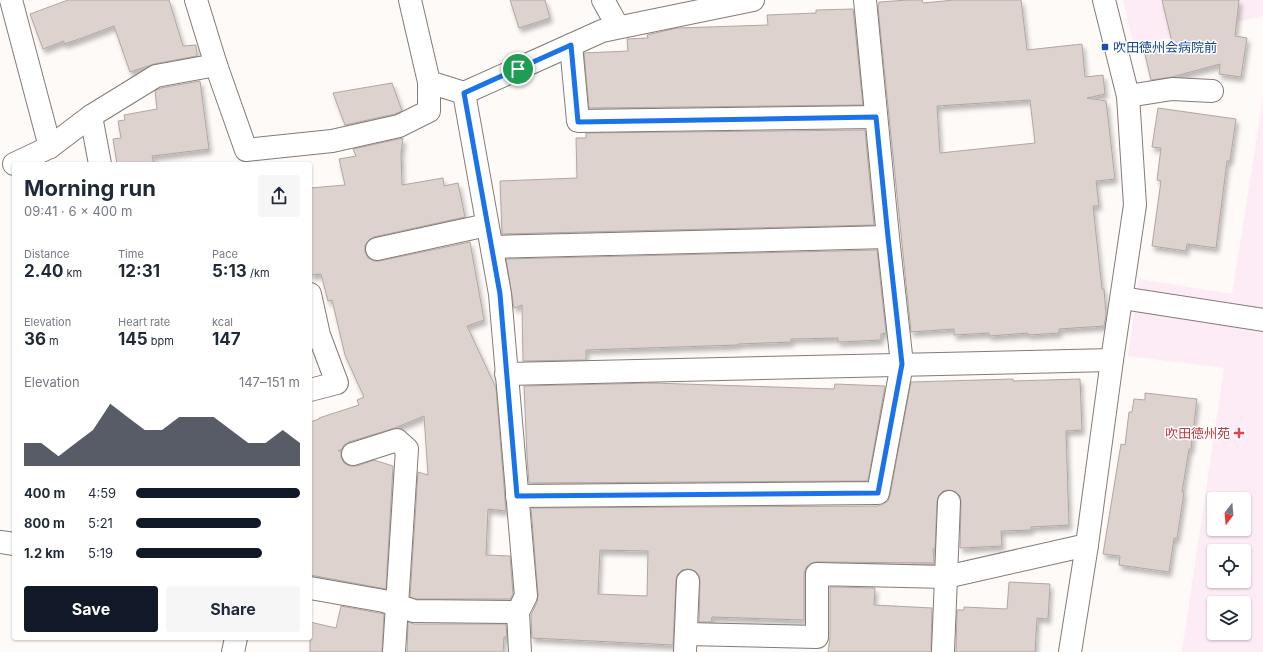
<!DOCTYPE html>
<html lang="en">
<head>
<meta charset="utf-8">
<style>
	body { margin:0; font-family:Inter,"Noto Sans JP",sans-serif; background:#f6f6f7; color:#1f2937; height:100vh; display:flex; flex-direction:column; font-size:15px; white-space:nowrap }
	* { box-sizing:border-box; margin:0 }
	p { font-size:13px; color:#747a83 }
	.icon { flex:none; width:22px; height:22px; fill:none; stroke:currentColor; stroke-width:2; stroke-linecap:round; stroke-linejoin:round }
	.map { position:relative; flex:1; overflow:hidden }
	.drawer { position:absolute; left:12px; top:162px; width:300px; height:478px; display:flex; flex-direction:column; background:#fff; border-radius:4px; box-shadow:0 1px 3px #0004 }
	.drawer>* { flex:none }
	.needle { width:26px; rotate:196deg }
	.buttons { position:absolute; left:1207px; top:492px; display:grid; gap:8px }
	.buttons a { display:grid; place-items:center; width:44px; height:44px; border-radius:4px; background:#fff; box-shadow:0 1px 3px #0004; font-size:20px }
	.pin { position:absolute; display:grid; place-items:center; width:34px; height:34px; color:#fff; margin:-17px; border:2px solid #fff; border-radius:50%; box-shadow:0 1px 4px #0007 }
	.round { display:grid; place-items:center; flex:none; width:42px; height:42px; border-radius:4px; background:#f6f6f7 }
	.headline { display:flex; align-items:center; justify-content:space-between; height:68px; padding:0 12px }
	h1 { font-size:22px; font-weight:700; line-height:30px }
	.figures { display:grid; grid-template-columns:repeat(3,1fr); gap:6px; height:68px; padding:4px 12px }
	.figures div { display:grid; align-content:center }
	.figures b { font-size:17px; font-weight:700 }
	.figures small { font-size:11px; font-weight:400 }
	.figures p { font-size:11px }
	.chart { height:112px; padding:8px 12px }
	.chart p { display:flex; justify-content:space-between }
	.chart svg { width:100%; height:72px; margin-top:4px; fill:#111827; opacity:.7 }
	.primary-button { display:flex; gap:8px; margin-top:auto; padding:8px 12px }
	.primary-button a { flex:1; height:46px; border-radius:4px; background:#111827; color:#fff; font-size:16px; font-weight:700; line-height:46px; text-align:center }
	.primary-button a+a { background:#f6f6f7; color:#1f2937 }
	ul { padding:0 12px; list-style:none; font-size:13px }
	li { display:grid; grid-template-columns:64px 48px 1fr; align-items:center; height:30px }
	li i { height:10px; border-radius:5px; background:#111827 }
	.map>svg:first-child { display:block }
	.medical { fill:#fdebf5; fill-rule:evenodd }
	.building { fill:#ddd2cd; stroke:#b1a7a2; fill-rule:evenodd; filter:url(#shadow) }
	.lines { fill:none; stroke-linecap:round; stroke-linejoin:round }
	.minor-casing { stroke:#847b76; stroke-width:24 }
	.minor { stroke:#fff; stroke-width:22 }
	.route-casing { stroke:#fff; stroke-width:8 }
	.route { stroke:#1a73e8; stroke-width:5 }
	.transit-dot { fill:#1a4fb4; stroke:#fff; stroke-width:1.5 }
	.health-dot { fill:#e0444e; stroke:#fff; stroke-width:1.5 }
	.labels { text-anchor:middle; stroke-width:3; stroke-linejoin:round; paint-order:stroke }
	.transit-label { font-size:13px; fill:#164399; stroke:#fff; text-anchor:start }
	.health-label { font-size:13px; fill:#be3a42; stroke:#fff; text-anchor:end }
</style>
</head>
<body>
<div class="map">
<svg width="1263" height="652" viewBox="0 0 1263 652">
	<defs>
		<filter id="shadow"><feDropShadow dx="2.5" dy="4.5" stdDeviation="2" flood-color="#0004"/></filter>
	</defs>
	<rect width="100%" height="100%" fill="#fefaf8"/>
	<g class="medical">
		<polygon points="1123,0 1263,0 1263,16 1134,46"/>
		<path d="M1263 99V652H1182L1224 368 1128 356 1139 279 1232 294ZM1214 499H1244V529H1214ZM1214 551H1244V581H1214ZM1214 603H1244V633H1214Z"/>
	</g>
	<g class="building">
		<polygon points="68,0 169,0 183,46 196,45 197,56 154,64 130,72 114,26 82,38 64,44 64,41 43,49 30,14"/>
		<polygon points="510,0 545,0 550,18 519,28"/>
		<path d="M908 0H922L923 3 954 0H1021L1027 50 1082 44 1085 77 1103 75 1105 94 1087 98 1106 101 1115 179 1096 181 1099 206H1093L1102 289H1104L1106 315 1104 326 1059 329V333L1028 335V333L989 336V333L954 335V329L911 332 878 8 879 2ZM1030 100 1035 143 940 153 937 106Z"/>
		<polygon points="1162,0 1239,0 1235,36 1247,38 1241,77 1219,74 1220,64 1172,77 1151,80 1144,50 1172,42"/>
		<polygon points="853,9 863,105 589,108 584,53 628,51 627,39 648,38 647,35 677,28 768,25 767,15 816,13 816,10"/>
		<polygon points="200,81 209,149 152,156 154,164 117,164 113,139 121,138 118,121 125,120 124,115 157,109 155,91 161,88"/>
		<polygon points="392,83 402,111 395,114 345,125 333,93"/>
		<polygon points="1158,108 1236,119 1230,161 1227,161 1216,248 1187,244 1186,251 1152,246 1161,181 1157,180 1161,148 1152,147"/>
		<polygon points="865,130 874,225 502,234 500,181 577,178 576,138 586,138 586,133"/>
		<polygon points="403,138 401,154 402,185 443,178 444,186 458,183 465,217 374,237 369,240 365,245 365,252 368,258 374,261 379,261 470,242 484,320 467,326 496,388 506,511 488,509 486,555 510,556 513,594 510,599 416,599 410,597 418,472 428,475 424,416 395,428 349,442 344,445 342,449 338,451 341,451 341,457 344,463 350,466 357,466 374,460 393,466 386,589 310,575 310,422 319,419 319,418 359,405 357,400 364,397 345,355 332,300 328,301 321,274 310,275 310,188 345,185 339,159 356,156 353,149"/>
		<polygon points="877,250 886,333 881,334 881,340 838,342 838,338 791,339 791,342 738,344 738,345 586,350 586,360 523,361 522,305 514,308 506,259"/>
		<path d="M1013 379V381L1080 379 1082 430 1066 431 1069 525 1031 527V530L1001 531 1002 546 960 548 961 502 960 496 956 492 949 490 943 491 939 495 937 501 935 549H933L934 563 817 562 811 563 806 567 804 574V620L712 617 711 622H699L700 581 699 575 695 571 688 569 682 570 677 575 676 580 673 645 532 638 531 615 537 602 538 595 531 508 878 506 883 504 888 501 890 495 911 382ZM600 550 648 551 647 596 598 594Z"/>
		<polygon points="653,383 834,389 835,384 885,386 868,481 529,483 527,456 524,386"/>
		<polygon points="1145,393 1197,399 1191,449 1189,449 1182,492 1184,492 1177,539 1174,538 1169,572 1119,565 1120,556 1103,554 1121,444 1125,445 1129,412 1132,412 1134,399 1145,400"/>
		<polygon points="1009,582 1050,584 1048,619 1037,618 1035,652 956,652 957,610 964,610 964,607 1007,609"/>
		<polygon points="830,587 875,588 874,605 932,608 931,652 828,652 830,637"/>
		<polygon points="341,606 384,614 382,652 310,652 310,622 336,628"/>
		<polygon points="408,622 414,624 506,624 507,637 504,637 503,652 407,652"/>
	</g>
	<g class="lines">
		<defs>
			<g id="minor">
				<polyline points="11,0 50,147"/>
				<polyline points="196,0 216,65 246,150 332,141 399,126 429,111 429,82"/>
				<polyline points="410,0 429,82 464,93 602,31 753,0"/>
				<polyline points="603,0 618,27"/>
				<polyline points="571,45 578,121 876,117"/>
				<polyline points="464,93 500,294 526,596 518,612 520,652"/>
				<polyline points="1128,96 1172,89 1212,91"/>
				<polyline points="91,116 100,164"/>
				<polyline points="14,164 50,147 91,116 156,76 216,65"/>
				<polyline points="492,247 888,237"/>
				<polyline points="377,249 487,225"/>
				<polyline points="310,294 319,335 337,383 310,390"/>
				<polyline points="1122,298 1263,320"/>
				<polyline points="506,374 1112,360"/>
				<polyline points="353,454 397,440 407,449 394,652"/>
				<polyline points="517,496 878,493 902,364 888,237 865,0"/>
				<polyline points="0,542 14,544"/>
				<polyline points="310,588 384,601 414,611 518,612"/>
				<polyline points="686,634 817,637 817,574 946,577 1087,545"/>
				<polyline points="233,652 236,638"/>
				<polyline points="685,652 688,581"/>
				<polyline points="943,652 949,502"/>
				<polyline points="1070,652 1087,545 1112,360 1135,205 1128,96 1104,0"/>
			</g>
		</defs>
		<use href="#minor" class="minor-casing"/>
		<use href="#minor" class="minor"/>
	</g>
	<g class="lines">
		<defs>
			<polygon id="route" points="571,45 578,122 876,117 888,237 902,364 878,493 517,496 500,294 464,93"/>
		</defs>
		<use href="#route" class="route-casing"/>
		<use href="#route" class="route"/>
	</g>
	<rect class="transit-dot" x="1101" y="43" width="8" height="8" rx="2"/>
	<path class="health-dot" d="M1237 427h4v4h4v4h-4v4h-4v-4h-4v-4h4z"/>
	<g class="labels">
		<g class="transit-label">
			<text x="1113" y="52">吹田徳州会病院前</text>
		</g>
		<g class="health-label">
			<text x="1230" y="438">吹田徳州苑</text>
		</g>
	</g>
</svg>
<div class="buttons">
<a><svg class="needle" viewBox="-14 -14 28 28"><path d="M0-13l5 13h-10z" fill="#e53935"/><path d="M0 13l5-13h-10z" fill="#747a83"/></svg></a>
<a><svg class="icon" aria-label="locate" viewBox="0 0 24 24"><circle cx="12" cy="12" r="6"/><path d="M12 2v4M12 18v4M2 12h4M18 12h4"/></svg></a>
<a><svg class="icon" aria-label="layers" viewBox="0 0 24 24"><path d="M12 4l9 5-9 5-9-5zM3 14l9 5 9-5"/></svg></a>
</div>
<div class="pin" style="left:518px;top:69px;background:#1e9e55"><svg class="icon" aria-label="arrive" viewBox="0 0 24 24"><path d="M6 21V4h12l-3 4 3 4H6"/></svg></div>
<section class="drawer">
<div class="headline"><div><h1>Morning run</h1><p>09:41 · 6 × 400 m</p></div><a class="round"><svg class="icon" aria-label="share" viewBox="0 0 24 24"><path d="M12 15V3M7 8l5-5 5 5M5 13v7h14v-7"/></svg></a></div>
<div class="figures">
<div><p>Distance</p><b>2.40<small> km</small></b></div>
<div><p>Time</p><b>12:31</b></div>
<div><p>Pace</p><b>5:13<small> /km</small></b></div>
</div>
<div class="figures">
<div><p>Elevation</p><b>36<small> m</small></b></div>
<div><p>Heart rate</p><b>145<small> bpm</small></b></div>
<div><p>kcal</p><b>147</b></div>
</div>
<div class="chart"><p><span>Elevation</span>147–151 m</p>
<svg viewBox="0 0 160 44" preserveAspectRatio="none"><path d="M0 44V30L10 30L20 38L30 30L40 22L50 6L60 14L70 22L80 22L90 14L100 14L110 14L120 22L130 30L140 30L150 22L160 30V44z"/></svg>
</div>
<ul>
<li><b>400 m</b>4:59<i style="width:100%"></i></li>
<li><b>800 m</b>5:21<i style="width:76%"></i></li>
<li><b>1.2 km</b>5:19<i style="width:77%"></i></li>
</ul>
<div class="primary-button"><a>Save</a><a>Share</a></div>
</section>
</div>
</body>
</html>
